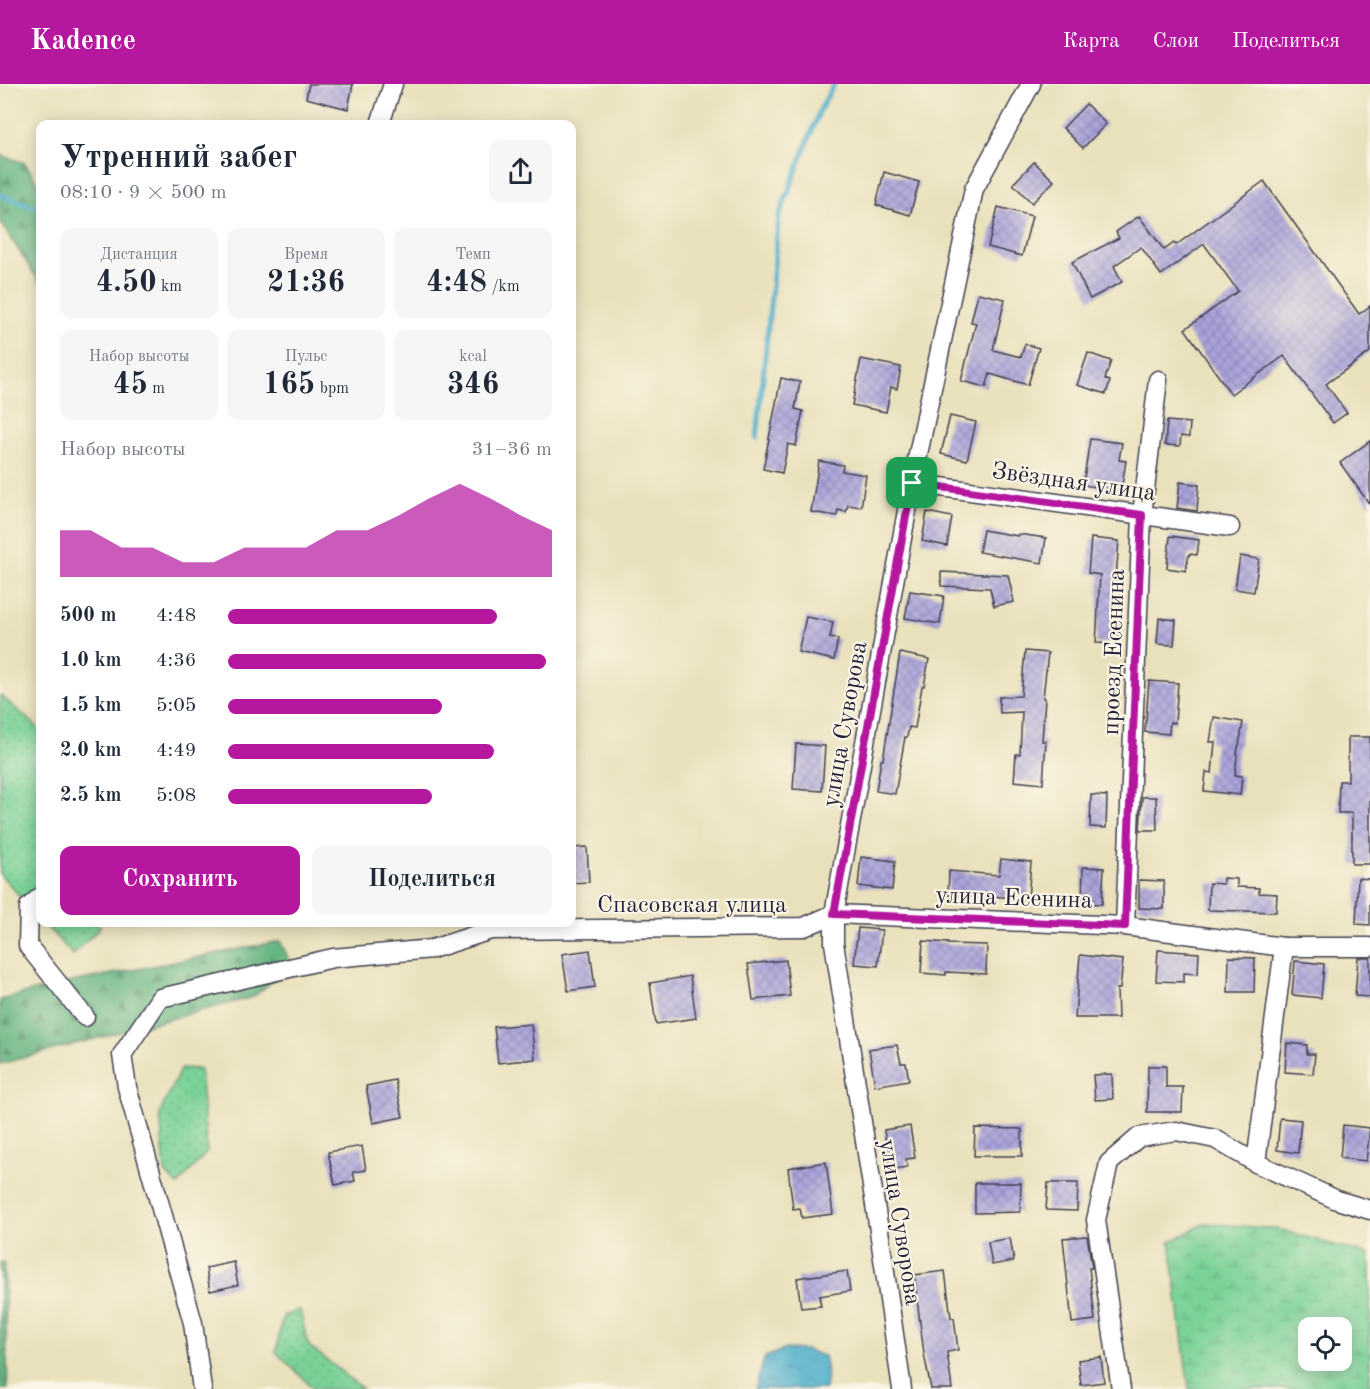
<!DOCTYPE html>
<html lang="ru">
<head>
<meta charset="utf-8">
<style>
	body { margin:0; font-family:"Old Standard TT",serif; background:#f6f6f7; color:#1f2937; height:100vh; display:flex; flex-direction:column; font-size:22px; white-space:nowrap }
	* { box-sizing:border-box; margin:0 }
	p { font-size:20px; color:#747a83 }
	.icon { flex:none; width:33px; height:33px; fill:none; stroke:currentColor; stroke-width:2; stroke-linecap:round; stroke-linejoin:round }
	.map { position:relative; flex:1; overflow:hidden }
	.panel { position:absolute; left:36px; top:36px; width:540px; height:807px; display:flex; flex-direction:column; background:#fff; border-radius:12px; box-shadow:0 3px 15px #0003 }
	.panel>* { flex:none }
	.buttons { position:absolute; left:1298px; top:1233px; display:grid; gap:12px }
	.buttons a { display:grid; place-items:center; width:54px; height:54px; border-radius:12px; background:#fff; box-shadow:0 3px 15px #0003; font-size:30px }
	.pin { position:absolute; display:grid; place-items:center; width:51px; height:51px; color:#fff; margin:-26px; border-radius:12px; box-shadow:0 3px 9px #0006 }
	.round { display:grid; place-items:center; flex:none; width:63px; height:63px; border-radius:12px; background:#f6f6f7 }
	.summary { display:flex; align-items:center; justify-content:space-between; height:102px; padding:0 24px }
	h1 { font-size:33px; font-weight:600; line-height:45px }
	.figures { display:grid; grid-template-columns:repeat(3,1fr); gap:9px; height:102px; padding:6px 24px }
	.figures div { display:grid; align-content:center; border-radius:12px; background:#f6f6f7; text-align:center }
	.figures b { font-size:30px; font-weight:600 }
	.figures small { font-size:16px; font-weight:400 }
	.figures p { font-size:16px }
	.chart { height:168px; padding:12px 24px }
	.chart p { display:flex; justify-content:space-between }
	.chart svg { width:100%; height:108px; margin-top:6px; fill:#b5179e; opacity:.7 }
	.cta { display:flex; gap:12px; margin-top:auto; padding:12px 24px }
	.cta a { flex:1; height:69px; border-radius:12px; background:#b5179e; color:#fff; font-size:24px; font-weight:600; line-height:69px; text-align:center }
	.cta a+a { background:#f6f6f7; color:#1f2937 }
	ul { padding:0 24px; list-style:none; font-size:20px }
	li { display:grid; grid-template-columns:96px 72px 1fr; align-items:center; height:45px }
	li i { height:15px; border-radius:8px; background:#b5179e }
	header { display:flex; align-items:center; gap:36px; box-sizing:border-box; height:84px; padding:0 30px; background:#b5179e; color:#fff }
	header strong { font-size:28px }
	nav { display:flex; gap:33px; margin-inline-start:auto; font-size:21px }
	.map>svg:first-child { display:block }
	.grass { fill:url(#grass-dots); stroke:#4e7a6a; stroke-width:1.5 }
	.forest { fill:url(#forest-firs); stroke:#426b5e; stroke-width:1.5 }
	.wetland { fill:url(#wetland-marsh); stroke:#4e7a6a; stroke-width:1.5; fill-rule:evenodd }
	.water { fill:url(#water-ripples); stroke:#376883; stroke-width:1.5 }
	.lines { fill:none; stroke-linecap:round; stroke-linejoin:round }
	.stream { stroke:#4cadcb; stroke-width:5 }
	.building { fill:url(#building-cross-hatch) }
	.minor-casing { stroke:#403f4e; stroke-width:21 }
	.minor { stroke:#fff; stroke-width:18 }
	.route-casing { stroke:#fff; stroke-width:12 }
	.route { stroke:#b5179e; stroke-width:8 }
	.labels { text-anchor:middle; stroke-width:4.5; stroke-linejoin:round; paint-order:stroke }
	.street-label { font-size:24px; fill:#22223b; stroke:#fcf5e5 }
</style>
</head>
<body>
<header>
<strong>Kadence</strong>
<nav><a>Карта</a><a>Слои</a><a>Поделиться</a></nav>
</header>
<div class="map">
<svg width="1370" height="1305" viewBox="0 0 1370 1305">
	<defs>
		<pattern id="grass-dots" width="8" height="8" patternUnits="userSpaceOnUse" patternTransform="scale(1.5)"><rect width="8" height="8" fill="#7ad298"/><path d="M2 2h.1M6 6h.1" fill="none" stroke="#69b484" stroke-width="1.8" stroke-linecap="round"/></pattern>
		<pattern id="forest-firs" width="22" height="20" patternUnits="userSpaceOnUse" patternTransform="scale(1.5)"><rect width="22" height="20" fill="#63b480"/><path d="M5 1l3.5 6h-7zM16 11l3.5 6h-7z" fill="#51926a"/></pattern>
		<pattern id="wetland-marsh" width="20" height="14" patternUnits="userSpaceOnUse" patternTransform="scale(1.5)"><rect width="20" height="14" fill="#7ad298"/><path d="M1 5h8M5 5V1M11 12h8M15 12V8" fill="none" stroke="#69b484"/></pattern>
		<pattern id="water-ripples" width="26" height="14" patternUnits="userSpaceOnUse" patternTransform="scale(1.5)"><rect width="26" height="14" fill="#4cadcb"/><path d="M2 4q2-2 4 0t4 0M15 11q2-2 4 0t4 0" fill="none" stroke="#3f8ca6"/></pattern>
		<pattern id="building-cross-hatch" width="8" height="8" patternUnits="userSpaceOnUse" patternTransform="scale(1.5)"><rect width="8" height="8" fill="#aba4dc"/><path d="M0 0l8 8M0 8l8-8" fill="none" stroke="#8b85b4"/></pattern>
	</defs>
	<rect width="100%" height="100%" fill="#fcf5e5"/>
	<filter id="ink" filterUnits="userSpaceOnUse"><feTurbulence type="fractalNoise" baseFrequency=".0167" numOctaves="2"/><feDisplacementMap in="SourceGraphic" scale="12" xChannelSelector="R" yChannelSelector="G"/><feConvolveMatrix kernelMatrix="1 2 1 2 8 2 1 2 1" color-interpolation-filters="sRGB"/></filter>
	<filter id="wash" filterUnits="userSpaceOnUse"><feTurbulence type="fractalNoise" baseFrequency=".008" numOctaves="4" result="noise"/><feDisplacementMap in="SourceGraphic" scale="24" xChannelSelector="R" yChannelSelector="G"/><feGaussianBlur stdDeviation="1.35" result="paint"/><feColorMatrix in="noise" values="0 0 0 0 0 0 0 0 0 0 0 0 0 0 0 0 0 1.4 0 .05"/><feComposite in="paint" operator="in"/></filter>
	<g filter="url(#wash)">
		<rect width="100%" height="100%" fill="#e9e1bc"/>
		<g class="grass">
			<polygon points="0,611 40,645 40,835 0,790"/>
			<polygon points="43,839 98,839 100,843 73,871"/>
			<polygon points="181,984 200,985 207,1068 178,1101 165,1089 160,1029"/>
			<polygon points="300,1226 308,1261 363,1305 314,1305 276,1268 283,1232"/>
		</g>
		<g class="forest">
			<polygon points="0,71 25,79 40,102 40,199 0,138"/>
			<polygon points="280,857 292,881 253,913 0,980 0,916 56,901"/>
			<polygon points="4,1178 8,1305 0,1305 0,1179"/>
		</g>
		<path class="wetland" d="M1205 1139 1278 1145 1370 1171V1305H1189L1170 1158ZM1308 1244H1341V1276H1308Z"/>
		<path class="water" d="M786 1265 806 1266 824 1272C827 1283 828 1293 825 1305H755L765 1273Z"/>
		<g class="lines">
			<g class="stream">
				<polyline points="0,111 40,125"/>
				<polyline points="757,354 779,132 820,26 834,0"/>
			</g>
		</g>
		<g id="blocks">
			<g class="building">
				<polygon points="309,0 353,0 348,25 306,14"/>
				<polygon points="1086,20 1106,40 1083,64 1063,44"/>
				<polygon points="1034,78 1054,97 1032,119 1013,100"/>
				<polygon points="884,88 919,98 910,131 876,121"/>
				<polygon points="1264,97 1359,230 1370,222 1370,268 1326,300 1347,329 1333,339 1284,272 1231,310 1185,245 1238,207 1204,160 1161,191 1141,163 1114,182 1122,198 1090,215 1072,178 1119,154 1116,148 1139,132 1164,166 1174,159 1176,161"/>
				<polygon points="998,123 1032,132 1022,172 988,163"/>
				<polygon points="978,209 1005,215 993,266 1021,273 1025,260 1039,264 1028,301 990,290 986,303 961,297 976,239 971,238"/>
				<polygon points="1088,269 1111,277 1105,295 1110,297 1106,310 1077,301"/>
				<polygon points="861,275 901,283 897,305 891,303 886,328 852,321"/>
				<polygon points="781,294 800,298 795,325 803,327 796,362 788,360 782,389 763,385"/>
				<polygon points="950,332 976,338 967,376 941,370"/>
				<polygon points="1167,337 1190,339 1189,353 1181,352 1180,362 1165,361"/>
				<polygon points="1090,355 1122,359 1119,376 1126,377 1121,407 1083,401"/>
				<polygon points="1370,357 1370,421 1340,379"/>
				<polygon points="819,377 843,381 842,387 866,391 861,423 848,421 846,428 838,426 837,432 811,428"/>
				<polygon points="1180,398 1199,401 1197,427 1177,424"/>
				<polygon points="927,428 952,433 947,462 922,457"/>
				<polygon points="983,446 1018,452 1018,450 1046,454 1042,479 979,468"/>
				<polygon points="1170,452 1199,456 1197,471 1189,470 1186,487 1167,484"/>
				<polygon points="1091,454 1119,457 1114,517 1121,517 1119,560 1096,559 1100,491 1088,489"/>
				<polygon points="1240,472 1259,475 1254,508 1235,505"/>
				<polygon points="941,488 1008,491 1014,518 994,522 990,504 941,502"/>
				<polygon points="910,507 944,512 940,540 905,534"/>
				<polygon points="806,533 833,538 830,554 838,555 834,576 798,568"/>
				<polygon points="1159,534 1176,536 1174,561 1157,560"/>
				<polygon points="1025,567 1048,569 1043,614 1045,615 1042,657 1046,657 1043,700 1014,697 1016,670 1020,670 1022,628 1000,629 999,613 1021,612"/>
				<polygon points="900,569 929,575 924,602 922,602 915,644 909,643 907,653 905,653 895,710 876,707 881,676 883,676"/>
				<polygon points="1149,597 1178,599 1175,639 1170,638 1169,650 1145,648"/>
				<polygon points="1214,633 1243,638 1239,662 1238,662 1235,691 1242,692 1240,711 1204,707 1206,688 1212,689 1215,658 1210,658"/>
				<polygon points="1348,653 1370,653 1370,780 1352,780 1352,729 1338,729 1339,697 1348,697"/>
				<polygon points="796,660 825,662 822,707 793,705"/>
				<polygon points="1091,711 1107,712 1106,744 1090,743"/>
				<polygon points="1142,713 1156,713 1157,746 1140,746"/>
				<polygon points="587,763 589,798 572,799 572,764"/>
				<polygon points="861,773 895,777 892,806 858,802"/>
				<polygon points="1001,775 1031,778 1028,815 977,811 977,813 948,811 949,787 999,791"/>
				<polygon points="1083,783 1104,784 1102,820 1082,819"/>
				<polygon points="1223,794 1237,795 1237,803 1259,804 1259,809 1277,810 1276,828 1208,826 1209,799 1223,800"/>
				<polygon points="1358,794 1370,795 1370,841 1356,840"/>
				<polygon points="1139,796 1164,797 1164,825 1139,824"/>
				<polygon points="858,844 882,846 878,882 854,880"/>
				<polygon points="923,857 948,859 948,860 987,861 986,890 946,888 946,891 921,889"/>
				<polygon points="590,866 595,903 568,907 562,870"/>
				<polygon points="1158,866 1199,869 1198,890 1184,889 1184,898 1156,897"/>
				<polygon points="1080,871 1123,876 1120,905 1117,905 1118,934 1075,934"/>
				<polygon points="1229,873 1255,874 1254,908 1228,908"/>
				<polygon points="1358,874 1370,874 1370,913 1355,912"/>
				<polygon points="786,876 790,912 753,916 748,880"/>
				<polygon points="1295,877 1324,880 1321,914 1292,911"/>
				<polygon points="690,892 696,934 656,940 650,899"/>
				<polygon points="531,940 535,975 498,979 494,943"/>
				<polygon points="1287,959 1307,961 1307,970 1315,970 1313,990 1285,988"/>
				<polygon points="897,961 901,979 906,979 909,996 875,1002 869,965"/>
				<polygon points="1148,982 1166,982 1166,1003 1183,1003 1182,1028 1147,1028"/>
				<polygon points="1112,990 1113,1015 1095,1016 1093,991"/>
				<polygon points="395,996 403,1033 373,1039 366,1002"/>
				<polygon points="1280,1034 1301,1036 1298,1069 1277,1066"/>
				<polygon points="1343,1041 1370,1044 1366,1077 1340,1074"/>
				<polygon points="910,1042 915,1074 906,1075 907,1083 890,1086 884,1046"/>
				<polygon points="975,1044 1022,1045 1022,1072 974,1072"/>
				<polygon points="362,1062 366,1086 353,1088 355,1097 335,1101 328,1068"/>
				<polygon points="826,1078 833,1130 802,1134 800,1124 793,1125 788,1084"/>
				<polygon points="975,1099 1021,1099 1020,1128 975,1129"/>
				<polygon points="1048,1099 1078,1099 1077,1127 1046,1126"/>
				<polygon points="1087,1152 1092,1184 1089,1184 1095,1236 1072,1239 1063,1154"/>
				<polygon points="1010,1154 1014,1177 992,1181 988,1158"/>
				<polygon points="234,1178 238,1201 210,1207 206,1184"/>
				<polygon points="847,1187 850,1207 819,1212 821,1222 801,1224 797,1194"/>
				<polygon points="945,1187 951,1234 954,1234 958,1266 947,1268 952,1305 931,1305 924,1270 914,1191"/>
				<polygon points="1101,1273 1104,1298 1081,1301 1078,1276"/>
			</g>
		</g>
	</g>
	<g filter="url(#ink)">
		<use href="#blocks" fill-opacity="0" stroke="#403f4e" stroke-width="1.5"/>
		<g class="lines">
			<defs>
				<g id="minor">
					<polyline points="380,40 393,0"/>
					<polyline points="912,399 1230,443"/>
					<polyline points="40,813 29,823 28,862 85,933"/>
					<polyline points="1125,842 1142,431 1158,296"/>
					<polyline points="1256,1079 1284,863"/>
					<polyline points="202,1305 193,1239 127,1003 122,971 160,914 333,874 432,865 491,846 804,843 834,830 1125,842 1284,863 1370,863"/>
					<polyline points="902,1305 878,1140 834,859 834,830 912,399 974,105 1031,0"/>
					<polyline points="1121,1305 1096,1136 1109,1079 1139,1053 1176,1047 1215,1055 1256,1079 1337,1116 1370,1126"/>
				</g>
			</defs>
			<use href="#minor" class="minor-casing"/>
			<use href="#minor" class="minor"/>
		</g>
	</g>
	<g class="lines" filter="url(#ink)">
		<defs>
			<polygon id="route" points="912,399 1142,431 1125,842 834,830"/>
		</defs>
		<use href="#route" class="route-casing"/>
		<use href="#route" class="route"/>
	</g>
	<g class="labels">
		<g class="street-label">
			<text transform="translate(1074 397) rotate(8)" y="8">Звёздная улица</text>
			<text transform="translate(1113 568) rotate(-88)" y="8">проезд Есенина</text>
			<text transform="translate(844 640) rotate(-80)" y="8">улица Суворова</text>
			<text transform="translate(1014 813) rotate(2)" y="8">улица Есенина</text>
			<text x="692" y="828">Спасовская улица</text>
			<text transform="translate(901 1138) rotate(81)" y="8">улица Суворова</text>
		</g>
	</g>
</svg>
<div class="buttons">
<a><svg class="icon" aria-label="locate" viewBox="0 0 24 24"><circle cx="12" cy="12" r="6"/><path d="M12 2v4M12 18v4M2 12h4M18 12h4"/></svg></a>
</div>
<div class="pin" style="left:912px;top:399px;background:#1e9e55"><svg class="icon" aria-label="arrive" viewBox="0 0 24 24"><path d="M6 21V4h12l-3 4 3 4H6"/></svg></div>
<section class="panel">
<div class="summary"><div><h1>Утренний забег</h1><p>08:10 · 9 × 500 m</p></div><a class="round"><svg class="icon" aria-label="share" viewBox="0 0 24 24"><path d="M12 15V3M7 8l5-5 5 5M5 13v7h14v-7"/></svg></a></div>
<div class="figures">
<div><p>Дистанция</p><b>4.50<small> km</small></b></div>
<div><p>Время</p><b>21:36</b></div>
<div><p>Темп</p><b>4:48<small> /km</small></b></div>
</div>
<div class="figures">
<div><p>Набор высоты</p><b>45<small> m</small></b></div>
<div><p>Пульс</p><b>165<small> bpm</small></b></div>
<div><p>kcal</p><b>346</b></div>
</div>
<div class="chart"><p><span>Набор высоты</span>31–36 m</p>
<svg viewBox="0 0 160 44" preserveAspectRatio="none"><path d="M0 44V25L10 25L20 32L30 32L40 38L50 38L60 32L70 32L80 32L90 25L100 25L110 19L120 12L130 6L140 12L150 19L160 25V44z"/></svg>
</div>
<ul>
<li><b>500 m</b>4:48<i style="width:83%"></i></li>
<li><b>1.0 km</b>4:36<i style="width:98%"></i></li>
<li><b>1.5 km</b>5:05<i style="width:66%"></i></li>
<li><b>2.0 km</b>4:49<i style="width:82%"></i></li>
<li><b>2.5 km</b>5:08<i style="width:63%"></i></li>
</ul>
<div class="cta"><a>Сохранить</a><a>Поделиться</a></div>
</section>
</div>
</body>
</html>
